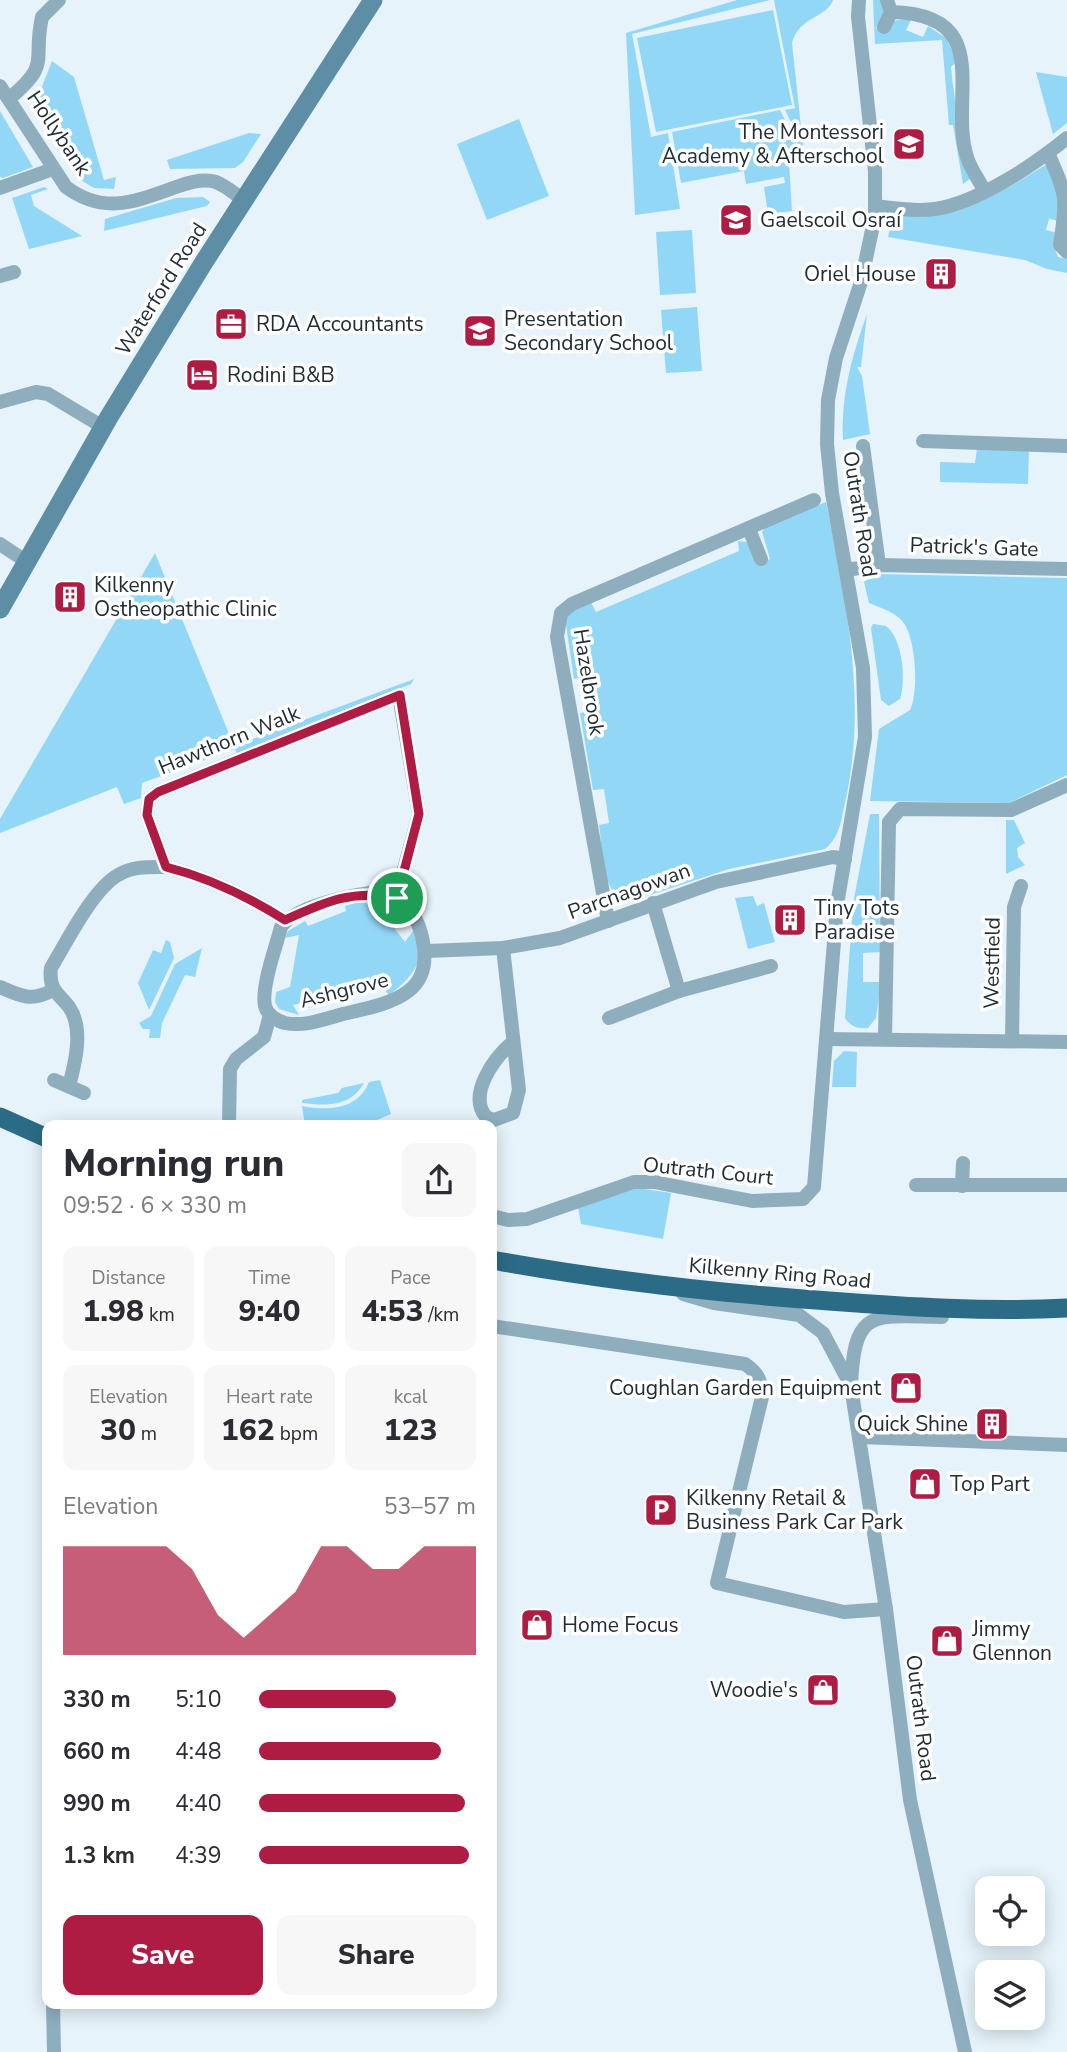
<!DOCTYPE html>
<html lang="en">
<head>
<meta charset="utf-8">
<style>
	body { margin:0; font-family:"Nunito Sans",sans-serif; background:#f7f7f7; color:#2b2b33; height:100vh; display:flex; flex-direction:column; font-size:26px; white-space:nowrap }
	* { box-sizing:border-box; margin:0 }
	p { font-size:23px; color:#7c7c81 }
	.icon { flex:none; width:38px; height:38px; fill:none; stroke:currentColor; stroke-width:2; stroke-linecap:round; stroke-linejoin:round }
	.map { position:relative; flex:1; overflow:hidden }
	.drawer { position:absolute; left:42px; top:1120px; width:455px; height:889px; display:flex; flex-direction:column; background:#fff; border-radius:14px; box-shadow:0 4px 18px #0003 }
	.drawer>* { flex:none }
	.buttons { position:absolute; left:975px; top:1876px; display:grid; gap:14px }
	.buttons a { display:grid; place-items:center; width:70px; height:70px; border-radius:14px; background:#fff; box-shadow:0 4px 18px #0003; font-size:35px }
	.pin { position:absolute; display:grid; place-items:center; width:60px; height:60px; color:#fff; margin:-30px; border:4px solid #fff; border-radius:50%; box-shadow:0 2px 7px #0007 }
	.round { display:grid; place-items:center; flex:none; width:74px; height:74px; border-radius:14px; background:#f7f7f7 }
	.summary { display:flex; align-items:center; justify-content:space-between; height:119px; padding:0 21px }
	h1 { font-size:38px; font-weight:800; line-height:52px }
	.stats { display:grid; grid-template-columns:repeat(3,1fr); gap:10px; height:119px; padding:7px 21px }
	.stats div { display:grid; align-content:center; border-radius:14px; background:#f7f7f7; text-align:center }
	.stats b { font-size:30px; font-weight:800 }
	.stats small { font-size:19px; font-weight:400 }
	.stats p { font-size:19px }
	.chart { height:196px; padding:14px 21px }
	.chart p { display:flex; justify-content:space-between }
	.chart svg { width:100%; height:126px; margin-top:7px; fill:#ae1b43; opacity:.7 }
	.cta { display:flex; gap:14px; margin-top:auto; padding:14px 21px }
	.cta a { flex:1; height:80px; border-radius:14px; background:#ae1b43; color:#fff; font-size:28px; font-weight:800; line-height:80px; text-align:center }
	.cta a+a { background:#f7f7f7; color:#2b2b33 }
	ul { padding:0 21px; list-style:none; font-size:23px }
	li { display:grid; grid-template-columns:112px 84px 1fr; align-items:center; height:52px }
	li i { height:18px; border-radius:9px; background:#ae1b43 }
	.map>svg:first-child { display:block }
	.green { fill:#93d7f7 }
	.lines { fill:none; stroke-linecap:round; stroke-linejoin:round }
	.minor { stroke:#8eaebe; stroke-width:14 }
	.secondary { stroke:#5d8ea5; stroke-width:19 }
	.trunk { stroke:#2c6b86; stroke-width:19 }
	.route-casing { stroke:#fff; stroke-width:14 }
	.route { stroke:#ae1b43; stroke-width:9 }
	.labels { text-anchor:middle; stroke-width:7; stroke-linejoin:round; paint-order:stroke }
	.poi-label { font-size:21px; fill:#202e34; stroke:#fff; text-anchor:start }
	.street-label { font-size:21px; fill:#202e34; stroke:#fff }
</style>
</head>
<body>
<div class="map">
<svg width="1067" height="2052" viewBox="0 0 1067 2052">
	<rect width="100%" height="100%" fill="#e6f3fa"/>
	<g class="green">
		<polygon points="737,0 770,0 632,34 651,137 668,133 680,209 635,215 626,33"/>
		<path d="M774 0H833C827 18 799 16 792 43L801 127 792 124 785 110 795 108Z"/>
		<path d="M873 0H883L885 11 876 28 886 33 893 21 912 18 906 30 923 37 928 26 946 38 957 61 951 67C954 105 964 140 971 178L963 184 953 125H949L942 40 875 44Z"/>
		<polygon points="773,10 792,105 656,132 637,38"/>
		<polygon points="52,61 74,77 104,180 116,177 114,189 94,188 82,181 34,108 33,97 41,89"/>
		<polygon points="1036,72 1067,77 1067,123 1053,134"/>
		<polygon points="780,110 789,128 802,132 805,162 789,163 792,211 768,214 764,187 785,183 784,177 746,184 744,171 681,183 672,132"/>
		<polygon points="0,111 33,167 3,178 0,177"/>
		<polygon points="519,119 549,196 487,220 457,144"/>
		<polygon points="249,133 261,134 243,162 235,168 170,169 167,160"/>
		<polygon points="1047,164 1056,173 1060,221 1049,219 1046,230 1057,233 1054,247 1058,257 1067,259 1067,273 1047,269 1025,260 888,237 893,213 931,216 954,210 1011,186"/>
		<polygon points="44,187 48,189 31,195 34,206 82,236 29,249 12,198"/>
		<polygon points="203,197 210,202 207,206 104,231 105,219 176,198"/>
		<polygon points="692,230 696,293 660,295 656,232"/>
		<polygon points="697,307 702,371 666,373 661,310"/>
		<path d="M867 314 861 367H857L862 376 870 434 843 440C841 394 852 356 867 314Z"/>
		<polygon points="977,449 1029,450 1028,484 940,482 940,462 975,463"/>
		<path d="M826 502C846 602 868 701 845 803 841 821 840 837 825 849L729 869 632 901C600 900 603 848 599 825L609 823 604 789 593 790 580 713 590 711 584 677 574 679 565 618 570 610 591 602 596 612 739 551 738 541 747 542 757 564 770 559 762 532 767 526Z"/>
		<polygon points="155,553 234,746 414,679 411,684 237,754 235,749 142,783 141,798 124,804 117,787 0,833 0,819"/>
		<path d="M875 574 1067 578V775L1009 803 870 801 879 729 910 710C919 692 916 638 903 622 895 612 881 608 869 603L864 582Z"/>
		<path d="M873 624 886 626C903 639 906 681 900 699L889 706 881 700 871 628Z"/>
		<path d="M870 814H879L880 952 863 953V982H881L876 1018 868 1028C858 1029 851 1027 845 1018L853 904Z"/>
		<polygon points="1006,820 1014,820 1025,843 1017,848 1018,857 1025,865 1006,874"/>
		<polygon points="753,896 757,906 764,903 775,942 748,949 735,898"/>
		<path d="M359 902 395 908 389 921 405 942 413 931C430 958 411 979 389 995L380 985 293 1005 299 1015 279 1009 275 1002 276 992 290 987 299 935 285 938 288 931 305 921 308 926 346 911 345 906Z"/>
		<polygon points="166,940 170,942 174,958 149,1010 138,983 153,950 161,953"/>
		<polygon points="202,948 195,977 185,975 162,1023 160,1038 149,1038 150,1029 143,1029 139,1023 151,1016 175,964"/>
		<polygon points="844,1051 857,1052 856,1087 832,1087 834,1061"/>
		<path d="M380 1080 391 1114 366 1125H305L302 1106C327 1111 358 1110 369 1082Z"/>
		<path d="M364 1083C351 1107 326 1106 302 1103V1100L338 1093 342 1088Z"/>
		<polygon points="638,1188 671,1193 663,1239 581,1224 578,1207"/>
	</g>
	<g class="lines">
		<g class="minor">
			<path d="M891 12C997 14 948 98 967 157 970 168 979 180 984 190"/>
			<polyline points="884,27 891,12 887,0"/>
			<path d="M0 86 66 187C105 216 136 201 179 186 190 182 204 178 216 182 226 186 235 194 244 200"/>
			<path d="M10 98C52 62 32 63 42 17L59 0"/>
			<path d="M1048 153C1067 196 1067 197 1060 245L1067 252"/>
			<polyline points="0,188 53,169"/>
			<path d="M875 206C894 208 915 212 935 209 977 203 1034 165 1067 138"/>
			<polyline points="0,276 14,272"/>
			<polyline points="0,402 36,392 48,394 103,427"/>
			<polyline points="923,441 1067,446"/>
			<polyline points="863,446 879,565"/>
			<polyline points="749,529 761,559"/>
			<polyline points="0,544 27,562"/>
			<polyline points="846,570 879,565 1067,569"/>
			<path d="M370 893C396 898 413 904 421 933 438 995 391 1003 343 1014 325 1019 304 1027 285 1023 277 1021 267 1015 265 1006 261 987 276 947 281 927 294 907 347 896 370 893Z"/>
			<polyline points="653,903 679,991"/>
			<path d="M285 920C247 896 210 878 166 867L147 815 149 799 158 792 399 695 419 814 396 898"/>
			<polyline points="608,921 557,637 561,613 572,604 814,500"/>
			<path d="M503 948 519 1090 513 1113 494 1120 486 1117C467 1094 495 1057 513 1042"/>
			<polyline points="427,951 503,948 560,938 716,882 833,857 845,859"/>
			<path d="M0 987C20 996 32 1002 53 990"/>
			<polyline points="609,1018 679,991 771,966"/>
			<polyline points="827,1039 1067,1042"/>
			<polyline points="885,1039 889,822 900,809 1011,810 1067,785"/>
			<polyline points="1012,1041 1014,907 1021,886"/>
			<polyline points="54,1080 84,1093"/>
			<path d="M69 1086C74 1067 81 1040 75 1020 69 996 47 997 51 968 66 943 93 889 118 875 133 866 148 867 166 867"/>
			<polyline points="229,1125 230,1069 236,1059 264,1037 270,1015"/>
			<polyline points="916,1185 1067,1185"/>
			<polyline points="962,1186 963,1163"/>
			<polyline points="492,1216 508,1220 527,1219 634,1182 654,1182 752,1201 803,1199 814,1187 837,905 865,737 863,668 832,493 827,444 828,400 836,358 861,282 875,216 875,171 858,17 859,0"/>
			<polyline points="683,1294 714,1303 799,1315 823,1333 849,1382"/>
			<path d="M942 1317C872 1316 854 1307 851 1387L886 1609 910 1800 965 2052"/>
			<path d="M492 1326 745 1364C758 1373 762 1381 762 1397L717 1583 844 1612 886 1609"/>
			<polyline points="860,1437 1067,1445"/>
			<polyline points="53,2004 54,2052"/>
		</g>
		<polyline class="secondary" points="0,609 109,417 204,262 373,0"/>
		<g class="trunk">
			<polyline points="0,1117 47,1138"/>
			<path d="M492 1260C603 1280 716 1293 829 1301 907 1307 988 1312 1067 1308"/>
		</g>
	</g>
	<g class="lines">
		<defs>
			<path id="route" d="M400 695 419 814 397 898C353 889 325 902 285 920 247 896 210 878 166 867L147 815 149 799 158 792Z"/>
		</defs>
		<use href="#route" class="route-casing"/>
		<use href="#route" class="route"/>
	</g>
	<defs>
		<symbol id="school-square" viewBox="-11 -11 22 22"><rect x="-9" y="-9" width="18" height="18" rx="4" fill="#ae1b43" stroke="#fff"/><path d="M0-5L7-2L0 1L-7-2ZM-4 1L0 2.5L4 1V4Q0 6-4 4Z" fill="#fff"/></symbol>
		<symbol id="building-square" viewBox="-11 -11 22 22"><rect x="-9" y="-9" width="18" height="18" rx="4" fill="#ae1b43" stroke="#fff"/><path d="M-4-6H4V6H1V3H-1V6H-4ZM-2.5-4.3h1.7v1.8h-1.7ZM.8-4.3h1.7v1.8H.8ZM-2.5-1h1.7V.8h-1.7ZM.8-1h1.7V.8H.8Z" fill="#fff"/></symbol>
		<symbol id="office-square" viewBox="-11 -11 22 22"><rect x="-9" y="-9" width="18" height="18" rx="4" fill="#ae1b43" stroke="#fff"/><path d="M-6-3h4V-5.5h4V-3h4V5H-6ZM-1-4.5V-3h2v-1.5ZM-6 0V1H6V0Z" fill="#fff"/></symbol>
		<symbol id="hotel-square" viewBox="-11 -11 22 22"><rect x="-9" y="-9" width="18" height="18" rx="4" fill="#ae1b43" stroke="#fff"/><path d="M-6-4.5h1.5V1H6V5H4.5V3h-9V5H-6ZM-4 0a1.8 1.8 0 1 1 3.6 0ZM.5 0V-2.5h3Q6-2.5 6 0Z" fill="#fff"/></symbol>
		<symbol id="shop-square" viewBox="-11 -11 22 22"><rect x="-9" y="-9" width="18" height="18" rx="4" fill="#ae1b43" stroke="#fff"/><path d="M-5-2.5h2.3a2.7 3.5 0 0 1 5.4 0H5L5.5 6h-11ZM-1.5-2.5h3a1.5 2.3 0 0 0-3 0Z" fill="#fff"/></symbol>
		<symbol id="parking-square" viewBox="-11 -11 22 22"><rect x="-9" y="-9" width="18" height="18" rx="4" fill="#ae1b43" stroke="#fff"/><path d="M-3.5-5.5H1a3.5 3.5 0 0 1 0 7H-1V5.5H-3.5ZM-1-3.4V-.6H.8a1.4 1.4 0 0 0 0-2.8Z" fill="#fff"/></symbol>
	</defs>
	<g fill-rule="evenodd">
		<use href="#school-square" x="890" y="125" width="38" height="38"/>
		<use href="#school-square" x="717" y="201" width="38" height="38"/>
		<use href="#building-square" x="922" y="255" width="38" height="38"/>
		<use href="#office-square" x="212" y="305" width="38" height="38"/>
		<use href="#school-square" x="461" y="312" width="38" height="38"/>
		<use href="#hotel-square" x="183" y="356" width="38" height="38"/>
		<use href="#building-square" x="51" y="578" width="38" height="38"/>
		<use href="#building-square" x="771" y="901" width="38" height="38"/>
		<use href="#shop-square" x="887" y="1369" width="38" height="38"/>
		<use href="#building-square" x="973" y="1405" width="38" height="38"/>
		<use href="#shop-square" x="906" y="1465" width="38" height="38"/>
		<use href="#parking-square" x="642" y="1491" width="38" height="38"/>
		<use href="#shop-square" x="518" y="1606" width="38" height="38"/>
		<use href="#shop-square" x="928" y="1622" width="38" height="38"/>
		<use href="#shop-square" x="804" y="1671" width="38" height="38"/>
	</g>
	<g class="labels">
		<g class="poi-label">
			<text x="884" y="139" text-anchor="end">The Montessori<tspan x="884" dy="24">Academy &amp; Afterschool</tspan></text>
			<text x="760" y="227">Gaelscoil Osraí</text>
			<text x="916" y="281" text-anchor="end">Oriel House</text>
			<text x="504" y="326">Presentation<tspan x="504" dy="24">Secondary School</tspan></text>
			<text x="256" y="331">RDA Accountants</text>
			<text x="227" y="382">Rodini B&amp;B</text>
			<text x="94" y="592">Kilkenny<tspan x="94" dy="24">Ostheopathic Clinic</tspan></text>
			<text x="814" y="915">Tiny Tots<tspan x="814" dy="24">Paradise</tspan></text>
			<text x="881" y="1395" text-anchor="end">Coughlan Garden Equipment</text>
			<text x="968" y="1431" text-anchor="end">Quick Shine</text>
			<text x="950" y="1491">Top Part</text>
			<text x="686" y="1505">Kilkenny Retail &amp;<tspan x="686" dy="24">Business Park Car Park</tspan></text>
			<text x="562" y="1632">Home Focus</text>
			<text x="972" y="1636">Jimmy<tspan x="972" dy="24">Glennon</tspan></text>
			<text x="798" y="1697" text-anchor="end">Woodie's</text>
		</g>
		<g class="street-label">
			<text transform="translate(59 133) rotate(56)" y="7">Hollybank</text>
			<text transform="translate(161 289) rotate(-58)" y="7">Waterford Road</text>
			<text transform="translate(860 514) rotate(81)" y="7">Outrath Road</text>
			<text transform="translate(974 547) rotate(2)" y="7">Patrick's Gate</text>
			<text transform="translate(589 682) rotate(81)" y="7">Hazelbrook</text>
			<text transform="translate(229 740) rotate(-22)" y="7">Hawthorn Walk</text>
			<text transform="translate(629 891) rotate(-20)" y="7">Parcnagowan</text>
			<text transform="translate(992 963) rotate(-89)" y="7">Westfield</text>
			<text transform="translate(344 990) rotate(-14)" y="7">Ashgrove</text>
			<text transform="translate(708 1171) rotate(6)" y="7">Outrath Court</text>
			<text transform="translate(780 1273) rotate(5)" y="7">Kilkenny Ring Road</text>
			<text transform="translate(921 1718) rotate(83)" y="7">Outrath Road</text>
		</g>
	</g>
</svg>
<div class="buttons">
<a><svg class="icon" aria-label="locate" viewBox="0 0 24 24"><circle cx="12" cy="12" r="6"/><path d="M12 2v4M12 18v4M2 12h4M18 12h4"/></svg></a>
<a><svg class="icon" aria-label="layers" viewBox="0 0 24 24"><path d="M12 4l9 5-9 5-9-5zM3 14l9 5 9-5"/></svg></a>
</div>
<div class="pin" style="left:397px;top:898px;background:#1e9e55"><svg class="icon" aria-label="arrive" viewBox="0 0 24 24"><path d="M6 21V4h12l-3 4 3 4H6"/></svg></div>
<section class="drawer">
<div class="summary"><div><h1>Morning run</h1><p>09:52 · 6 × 330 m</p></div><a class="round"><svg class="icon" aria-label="share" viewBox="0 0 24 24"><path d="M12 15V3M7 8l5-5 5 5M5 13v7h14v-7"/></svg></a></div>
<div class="stats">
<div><p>Distance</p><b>1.98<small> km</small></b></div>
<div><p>Time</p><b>9:40</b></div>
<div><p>Pace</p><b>4:53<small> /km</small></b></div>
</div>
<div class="stats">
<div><p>Elevation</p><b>30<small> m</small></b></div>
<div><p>Heart rate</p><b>162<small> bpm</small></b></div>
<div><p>kcal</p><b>123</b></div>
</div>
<div class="chart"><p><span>Elevation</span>53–57 m</p>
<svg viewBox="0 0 160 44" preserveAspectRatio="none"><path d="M0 44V6L10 6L20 6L30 6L40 6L50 14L60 30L70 38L80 30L90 22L100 6L110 6L120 14L130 14L140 6L150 6L160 6V44z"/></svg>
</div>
<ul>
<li><b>330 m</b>5:10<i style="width:63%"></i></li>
<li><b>660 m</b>4:48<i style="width:84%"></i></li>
<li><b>990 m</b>4:40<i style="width:95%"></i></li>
<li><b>1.3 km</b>4:39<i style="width:97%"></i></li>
</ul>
<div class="cta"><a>Save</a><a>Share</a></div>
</section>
</div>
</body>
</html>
